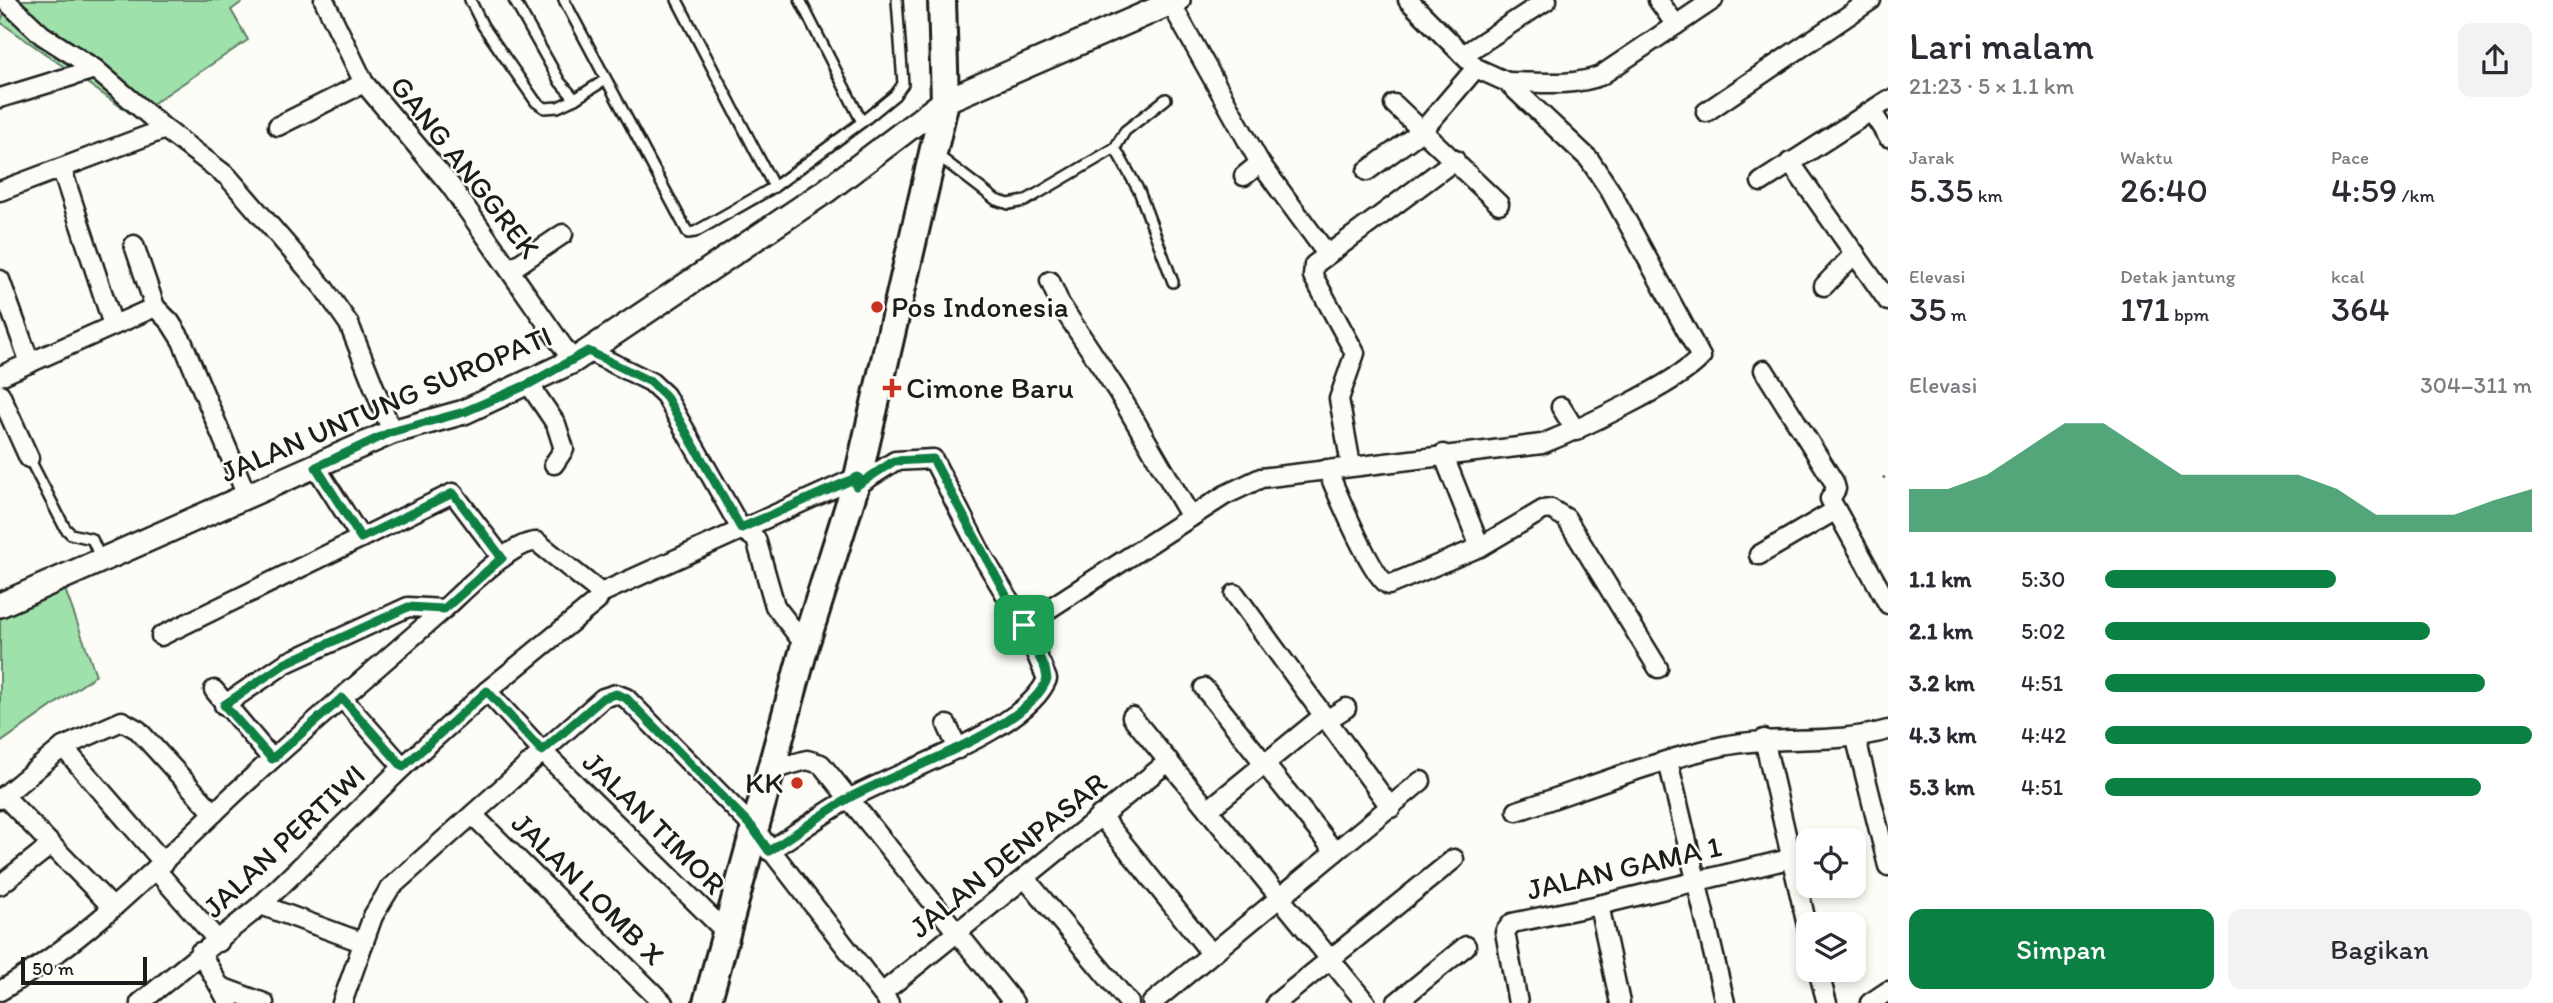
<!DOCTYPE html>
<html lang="id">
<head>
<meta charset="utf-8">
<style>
	body { margin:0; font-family:Itim,sans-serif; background:#f2f2f3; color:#2b2b33; height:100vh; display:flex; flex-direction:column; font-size:26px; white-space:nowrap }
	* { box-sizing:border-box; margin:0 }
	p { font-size:23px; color:#7c7c81 }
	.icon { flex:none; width:38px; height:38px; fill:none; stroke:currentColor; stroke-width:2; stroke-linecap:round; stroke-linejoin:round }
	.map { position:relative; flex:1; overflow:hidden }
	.side { display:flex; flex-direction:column; background:#fff; width:665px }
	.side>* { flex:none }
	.controls { position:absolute; left:1796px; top:828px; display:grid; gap:14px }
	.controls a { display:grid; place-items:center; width:70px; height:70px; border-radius:14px; background:#fff; box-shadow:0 4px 10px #0003; font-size:35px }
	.scale { position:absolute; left:21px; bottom:18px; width:126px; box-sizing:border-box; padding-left:7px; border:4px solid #1c1c1c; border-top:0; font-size:19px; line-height:24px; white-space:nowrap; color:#1c1c1c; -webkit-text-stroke:5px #fdfcf7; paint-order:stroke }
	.pin { position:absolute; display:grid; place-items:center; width:60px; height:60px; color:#fff; margin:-30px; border-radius:14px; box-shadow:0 4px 10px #0006 }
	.round { display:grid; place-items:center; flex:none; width:74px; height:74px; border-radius:14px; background:#f2f2f3 }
	.summary { display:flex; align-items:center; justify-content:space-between; height:119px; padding:0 21px }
	h1 { font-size:38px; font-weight:600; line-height:52px }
	.figures { display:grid; grid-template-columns:repeat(3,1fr); gap:10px; height:119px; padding:7px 21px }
	.figures div { display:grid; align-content:center }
	.figures b { font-size:35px; font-weight:600 }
	.figures small { font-size:19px; font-weight:400 }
	.figures p { font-size:19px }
	.chart { height:196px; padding:14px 21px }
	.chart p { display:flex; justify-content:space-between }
	.chart svg { width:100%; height:126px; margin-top:7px; fill:#0b8043; opacity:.7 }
	.cta { display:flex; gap:14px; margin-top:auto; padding:14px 21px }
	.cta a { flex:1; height:80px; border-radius:14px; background:#0b8043; color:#fff; font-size:28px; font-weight:600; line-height:80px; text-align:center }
	.cta a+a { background:#f2f2f3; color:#2b2b33 }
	ul { padding:0 21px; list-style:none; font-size:23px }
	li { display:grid; grid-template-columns:112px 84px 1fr; align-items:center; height:52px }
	li i { height:18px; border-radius:9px; background:#0b8043 }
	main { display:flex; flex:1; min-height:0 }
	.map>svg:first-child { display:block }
	.green { fill:#9fe1ab; stroke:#5e7e64; stroke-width:2 }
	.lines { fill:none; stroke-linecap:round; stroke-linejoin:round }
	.lane-casing { stroke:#1c1c1c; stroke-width:14 }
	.street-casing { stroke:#1c1c1c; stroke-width:23 }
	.secondary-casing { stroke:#1c1c1c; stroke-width:28 }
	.primary-casing { stroke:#1c1c1c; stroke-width:32 }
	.path { stroke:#1c1c1c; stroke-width:2.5; stroke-dasharray:2 5; stroke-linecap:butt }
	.lane { stroke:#fdfcf7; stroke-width:9 }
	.street { stroke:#fdfcf7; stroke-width:18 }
	.secondary { stroke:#fdfcf7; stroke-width:23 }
	.primary { stroke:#fdfcf7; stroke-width:26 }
	.route-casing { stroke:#fff; stroke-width:14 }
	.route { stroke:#0b8043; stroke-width:9 }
	.poi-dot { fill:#c8321e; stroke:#fdfcf7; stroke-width:2.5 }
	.labels { text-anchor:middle; stroke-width:5; stroke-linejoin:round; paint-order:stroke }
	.street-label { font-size:30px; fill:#1c1c1c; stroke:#fdfcf7 }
	.poi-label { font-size:30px; fill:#1c1c1c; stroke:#fdfcf7; text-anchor:start }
</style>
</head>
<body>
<main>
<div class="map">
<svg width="1888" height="1003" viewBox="0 0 1888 1003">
	<rect width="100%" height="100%" fill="#fdfcf7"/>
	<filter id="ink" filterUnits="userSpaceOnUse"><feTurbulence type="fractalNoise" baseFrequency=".0143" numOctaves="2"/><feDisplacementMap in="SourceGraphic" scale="14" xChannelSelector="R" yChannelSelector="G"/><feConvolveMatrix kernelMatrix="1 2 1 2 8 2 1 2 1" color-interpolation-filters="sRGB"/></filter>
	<g filter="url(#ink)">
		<g class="green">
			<polygon points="10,0 245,0 231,10 248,40 134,116 0,22"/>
			<polygon points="65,589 96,675 0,743 0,618"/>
		</g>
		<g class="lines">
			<defs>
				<g id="lane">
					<polyline points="470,0 483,26 536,102 545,108 558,107 575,99"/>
					<polyline points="514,0 560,82 575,99 605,80"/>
					<polyline points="564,0 688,233 695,232 774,187 677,0"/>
					<polyline points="862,122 895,95 903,84 897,0"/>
					<polyline points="1115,148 1139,191 1173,282"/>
					<polyline points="936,154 996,200 1009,204 1025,201 1115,148 1125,131 1166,99"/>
					<polyline points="774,187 862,122 800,0"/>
					<polyline points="29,458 65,528 71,534 92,539 101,560"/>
				</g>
				<g id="street">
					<polyline points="5,0 42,35 95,69"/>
					<polyline points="324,0 364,83 450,185 573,361"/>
					<polyline points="1169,0 1260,163 1327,254"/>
					<polyline points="1658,0 1676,25"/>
					<polyline points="1463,55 1547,0"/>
					<path d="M1507 82C1539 82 1570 87 1600 76L1713 0"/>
					<polyline points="0,98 95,69 165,129 228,177 323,287 349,324 392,432"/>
					<polyline points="1394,104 1499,204"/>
					<polyline points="1706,112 1871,0"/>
					<polyline points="1872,112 1888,137"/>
					<polyline points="278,126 364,83"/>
					<polyline points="1790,162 1888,301"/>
					<polyline points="62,170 113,325"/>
					<polyline points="1367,171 1423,130 1476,68"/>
					<polyline points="1244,176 1260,163"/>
					<polyline points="1761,182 1888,100"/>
					<polyline points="0,191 165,129"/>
					<polyline points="134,245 155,307"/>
					<polyline points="510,270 563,234"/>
					<polyline points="0,280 30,363"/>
					<polyline points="1050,281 1060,304 1118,392 1191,517"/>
					<polyline points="1824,286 1855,253"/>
					<polyline points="588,351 651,382 665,395 741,529 756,539 775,606 805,645"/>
					<polyline points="1764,370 1834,482 1836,489 1830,499 1888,604"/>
					<polyline points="0,376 155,307 170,322 182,341 247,496"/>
					<polyline points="529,384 556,424 564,449 554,464"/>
					<polyline points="0,394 29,458"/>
					<polyline points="1561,407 1576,431"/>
					<polyline points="1443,454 1480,547"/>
					<polyline points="1351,465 1339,399 1355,353 1313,276 1314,265 1455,160"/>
					<path d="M1327 469C1336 490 1372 578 1389 585L1480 547 1543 510 1551 509 1566 518 1658 668"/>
					<polyline points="361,538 453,493 502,558"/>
					<polyline points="1759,555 1836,510"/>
					<polyline points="601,593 858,477"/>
					<polyline points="1235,594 1391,808"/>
					<path d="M1024 625 1225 495 1261 478 1542 444C1577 430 1677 384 1701 357L1611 192 1589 159 1507 82 1476 68 1408 0"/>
					<polyline points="161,636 361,538 316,467"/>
					<polyline points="1204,688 1335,852"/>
					<polyline points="214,690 272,759"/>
					<polyline points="487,691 542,751 726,932"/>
					<polyline points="342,698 403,767"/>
					<polyline points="1132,717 1366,1003"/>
					<polyline points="1325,721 1346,708"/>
					<polyline points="947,725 958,749"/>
					<polyline points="1764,739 1808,930"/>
					<polyline points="1856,739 1888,866"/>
					<polyline points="63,747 164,863"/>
					<polyline points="1668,761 1725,1003"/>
					<polyline points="771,770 807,760 821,764 1014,1003"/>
					<polyline points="4,796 113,908"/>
					<polyline points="0,799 63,747 122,721 138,730 214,813"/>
					<polyline points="1208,810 1322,717"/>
					<path d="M1517 811C1584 789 1653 761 1723 746 1778 735 1833 745 1888 730"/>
					<polyline points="473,815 663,1003"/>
					<polyline points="1100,815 1211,953"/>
					<path d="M769 851C796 834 822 814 849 799 898 771 1027 730 1047 679L1024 625 983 557 933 459 895 461 856 486"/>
					<polyline points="156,870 219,942"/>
					<polyline points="1025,878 1129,1003"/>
					<polyline points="0,885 51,845"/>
					<polyline points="261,905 364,943"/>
					<polyline points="1599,905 1620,1003"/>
					<polyline points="200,952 229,1003"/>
					<polyline points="1818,970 1827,1003"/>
					<polyline points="221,987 264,1003"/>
					<path d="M0 991C89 939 161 863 236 792 304 729 375 670 444 609"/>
					<polyline points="882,993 1169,761"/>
					<path d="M140 1003 261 905 403 767 487 691 597 601 601 593 537 542C513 540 463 592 444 609L408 607 286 663 224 705"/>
					<polyline points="342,1003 373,916 390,888 603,698 616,694 626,698 753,827 889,1003"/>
					<polyline points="1152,1003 1421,781"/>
					<polyline points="1276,1003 1454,859"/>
					<polyline points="1396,1003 1466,946"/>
					<polyline points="1518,1003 1505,932 1512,923 1599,905 1789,859"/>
					<polyline points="1870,1003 1888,991"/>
				</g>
				<polyline id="secondary" points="0,605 392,432 464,412 573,361 826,191 945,101 1178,0"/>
				<polyline id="primary" points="707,1003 805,645 858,477 945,101 942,0"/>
			</defs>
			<use href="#lane" class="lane-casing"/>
			<use href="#street" class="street-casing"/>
			<use href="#secondary" class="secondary-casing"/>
			<use href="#primary" class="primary-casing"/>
			<polyline class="path" points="1883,478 1888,475"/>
			<use href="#lane" class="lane"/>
			<use href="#street" class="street"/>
			<use href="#secondary" class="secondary"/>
			<use href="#primary" class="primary"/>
		</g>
	</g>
	<g class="lines" filter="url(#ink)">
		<defs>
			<path id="route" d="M588 351 651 382 665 395 741 528 858 477 856 486 894 461 933 459 1045 668 1047 679C1027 730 898 771 849 798 822 814 796 834 769 851L752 827 626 698 616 694 603 698 542 751 487 691 403 767 342 698 272 759 224 705 286 663 408 607 444 609 502 558 453 493 361 538 316 467 391 432 464 412 529 384Z"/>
		</defs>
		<use href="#route" class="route-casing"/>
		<use href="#route" class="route"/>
	</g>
	<g class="poi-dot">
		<circle cx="877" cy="307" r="7"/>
		<path d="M888.5 377.5h7v7h7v7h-7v7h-7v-7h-7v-7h7z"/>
		<circle cx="797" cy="783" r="7"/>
	</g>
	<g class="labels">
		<g class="street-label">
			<text transform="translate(465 167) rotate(52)" y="10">GANG ANGGREK</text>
			<text transform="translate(386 404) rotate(-23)" y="10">JALAN UNTUNG SUROPATI</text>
			<text transform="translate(654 823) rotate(45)" y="10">JALAN TIMOR</text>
			<text transform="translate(284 841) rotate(-43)" y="10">JALAN PERTIWI</text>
			<text transform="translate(1008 855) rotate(-39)" y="10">JALAN DENPASAR</text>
			<text transform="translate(1624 868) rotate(-13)" y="10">JALAN GAMA 1</text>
			<text transform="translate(588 889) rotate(45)" y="10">JALAN LOMB X</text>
		</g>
		<g class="poi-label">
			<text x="891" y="317">Pos Indonesia</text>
			<text x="906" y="398">Cimone Baru</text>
			<text x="783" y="793" text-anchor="end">KK</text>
		</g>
	</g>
</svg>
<div class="controls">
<a><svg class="icon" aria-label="locate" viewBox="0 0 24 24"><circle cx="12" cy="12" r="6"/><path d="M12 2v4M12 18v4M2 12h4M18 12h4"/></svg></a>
<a><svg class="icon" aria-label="layers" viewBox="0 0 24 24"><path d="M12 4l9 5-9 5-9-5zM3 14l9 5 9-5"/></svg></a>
</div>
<div class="scale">50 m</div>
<div class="pin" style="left:1024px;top:625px;background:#1e9e55"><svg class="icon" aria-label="arrive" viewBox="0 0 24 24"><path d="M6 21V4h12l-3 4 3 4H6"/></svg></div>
</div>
<section class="side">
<div class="summary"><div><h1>Lari malam</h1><p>21:23 · 5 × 1.1 km</p></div><a class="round"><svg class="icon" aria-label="share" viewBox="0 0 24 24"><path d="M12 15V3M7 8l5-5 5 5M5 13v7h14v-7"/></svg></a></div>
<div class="figures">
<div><p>Jarak</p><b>5.35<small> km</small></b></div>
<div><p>Waktu</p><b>26:40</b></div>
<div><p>Pace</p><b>4:59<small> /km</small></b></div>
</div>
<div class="figures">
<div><p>Elevasi</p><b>35<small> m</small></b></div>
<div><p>Detak jantung</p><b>171<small> bpm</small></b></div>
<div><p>kcal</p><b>364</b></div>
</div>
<div class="chart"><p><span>Elevasi</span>304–311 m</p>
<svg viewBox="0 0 160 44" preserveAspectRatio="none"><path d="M0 44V29L10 29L20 24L30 15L40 6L50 6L60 15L70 24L80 24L90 24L100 24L110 29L120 38L130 38L140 38L150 33L160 29V44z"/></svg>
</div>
<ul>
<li><b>1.1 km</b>5:30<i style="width:54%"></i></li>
<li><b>2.1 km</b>5:02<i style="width:76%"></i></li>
<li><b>3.2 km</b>4:51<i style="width:89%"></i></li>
<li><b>4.3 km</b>4:42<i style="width:100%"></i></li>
<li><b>5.3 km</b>4:51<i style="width:88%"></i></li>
</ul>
<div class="cta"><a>Simpan</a><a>Bagikan</a></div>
</section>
</main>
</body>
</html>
